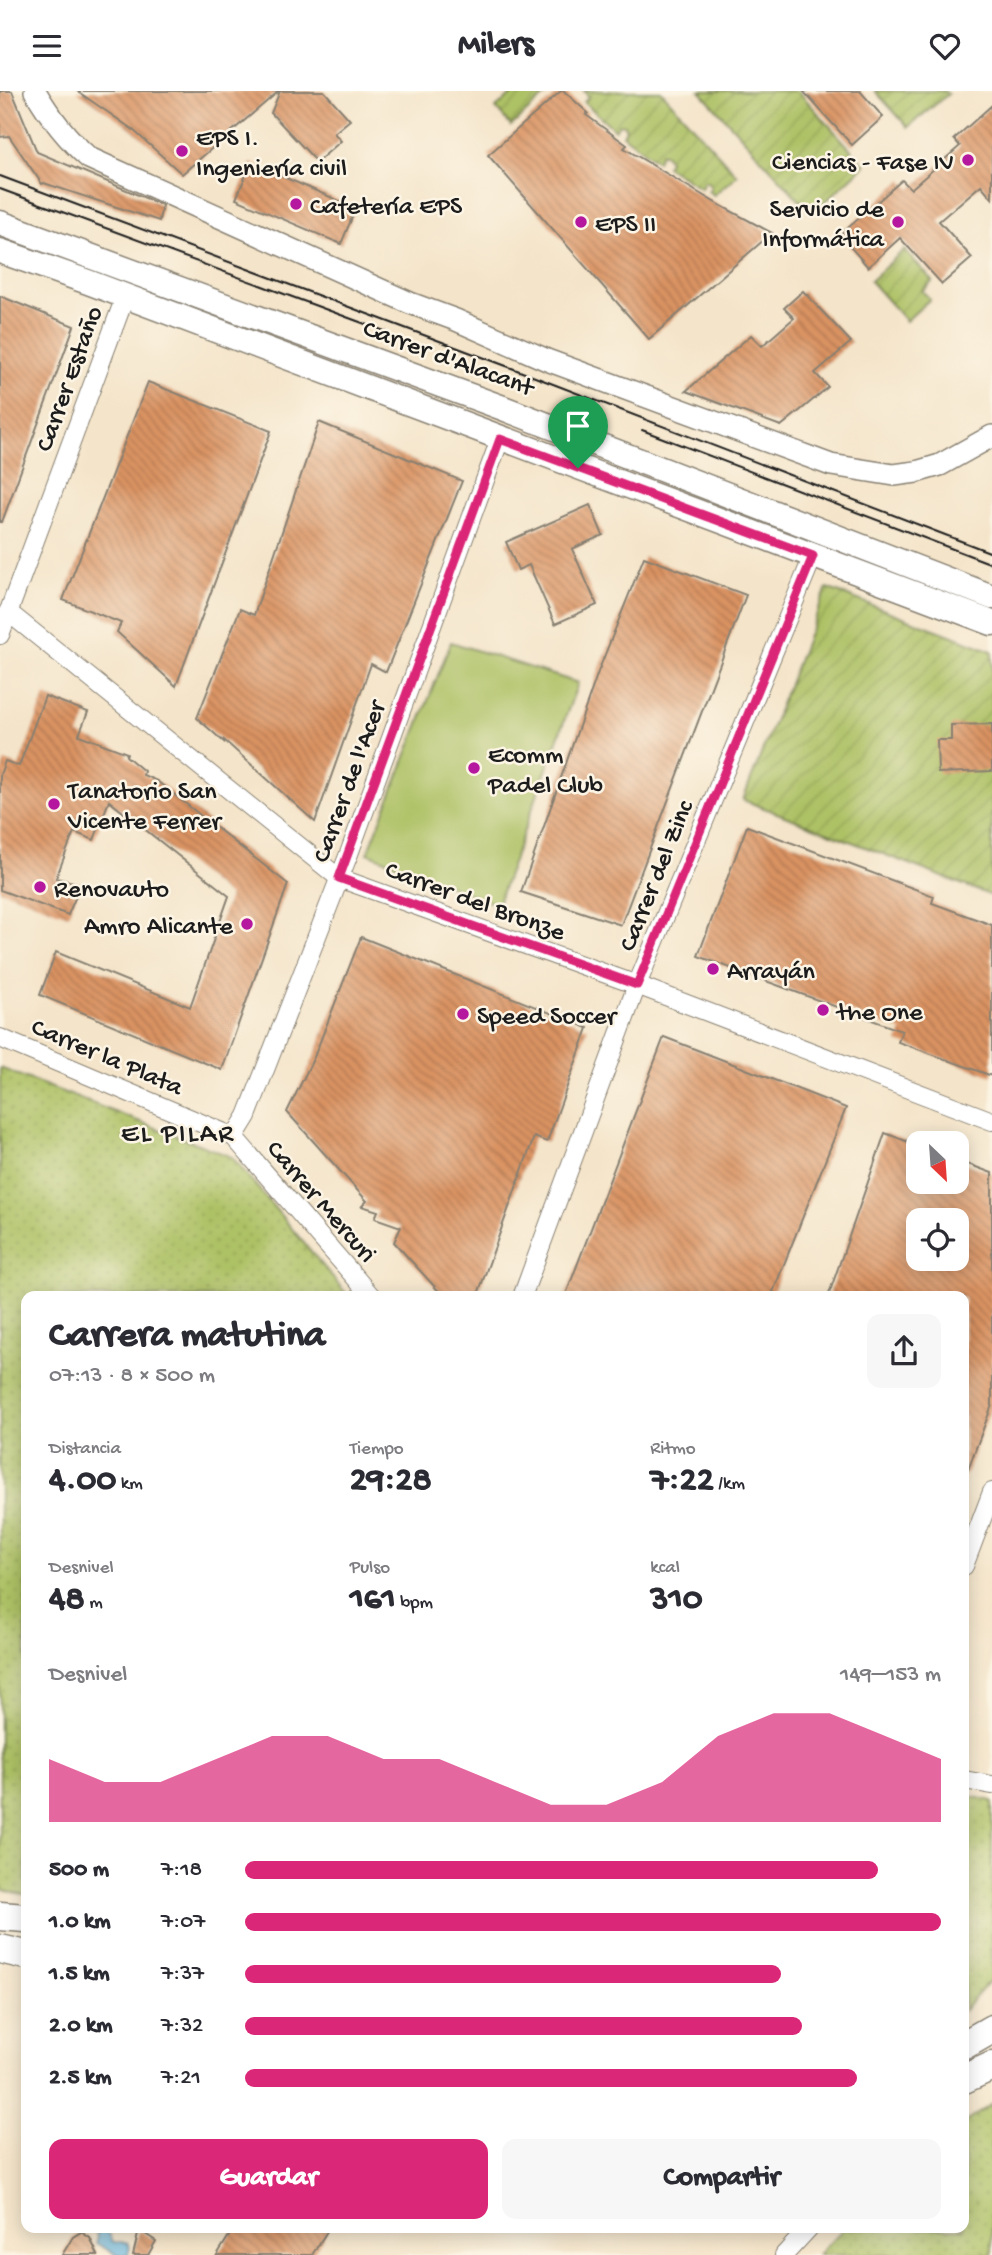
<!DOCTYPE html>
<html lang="es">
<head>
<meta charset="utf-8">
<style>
	body { margin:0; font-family:"Gochi Hand",sans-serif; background:#f7f7f7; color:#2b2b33; height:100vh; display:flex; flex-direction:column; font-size:26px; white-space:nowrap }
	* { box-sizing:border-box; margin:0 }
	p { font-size:23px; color:#7c7c81 }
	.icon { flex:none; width:38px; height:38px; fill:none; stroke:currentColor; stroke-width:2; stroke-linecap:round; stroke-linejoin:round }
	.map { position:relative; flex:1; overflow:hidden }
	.drawer { position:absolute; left:21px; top:1200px; width:948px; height:942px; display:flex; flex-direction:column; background:#fff; border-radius:14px; box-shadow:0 4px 18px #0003 }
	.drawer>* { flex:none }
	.needle { width:46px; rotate:155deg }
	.buttons { position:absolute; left:906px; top:1040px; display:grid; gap:14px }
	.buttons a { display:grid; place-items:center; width:63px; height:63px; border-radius:14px; background:#fff; box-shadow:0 4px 18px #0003; font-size:35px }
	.pin { position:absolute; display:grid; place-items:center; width:60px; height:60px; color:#fff; margin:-72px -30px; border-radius:50% 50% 50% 0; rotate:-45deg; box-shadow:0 0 7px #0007 }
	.pin .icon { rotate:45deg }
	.round { display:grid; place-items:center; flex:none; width:74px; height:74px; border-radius:14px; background:#f7f7f7 }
	.headline { display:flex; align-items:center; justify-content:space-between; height:119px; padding:0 28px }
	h1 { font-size:38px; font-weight:700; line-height:52px }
	.stats { display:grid; grid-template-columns:repeat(3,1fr); gap:10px; height:119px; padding:7px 28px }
	.stats div { display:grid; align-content:center }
	.stats b { font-size:35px; font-weight:700 }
	.stats small { font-size:19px; font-weight:400 }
	.stats p { font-size:19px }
	.chart { height:196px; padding:14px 28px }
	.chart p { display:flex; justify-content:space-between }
	.chart svg { width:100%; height:126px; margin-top:7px; fill:#db2777; opacity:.7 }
	.action { display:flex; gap:14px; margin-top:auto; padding:14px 28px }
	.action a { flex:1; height:80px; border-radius:14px; background:#db2777; color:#fff; font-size:28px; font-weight:700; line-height:80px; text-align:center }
	.action a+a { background:#f7f7f7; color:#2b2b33 }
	ul { padding:0 28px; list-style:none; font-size:23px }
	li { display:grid; grid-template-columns:112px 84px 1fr; align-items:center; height:52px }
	li i { height:18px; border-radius:9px; background:#db2777 }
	header { display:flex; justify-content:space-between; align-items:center; height:91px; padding:0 28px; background:#fff; font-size:32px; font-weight:700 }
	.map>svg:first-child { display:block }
	.grass { fill:url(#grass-dots); stroke:#646e40; stroke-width:2 }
	.garden { fill:url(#garden-furrows); stroke:#646e40; stroke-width:2 }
	.pitch { fill:#adc165; stroke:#646e40; stroke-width:2 }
	.water { fill:url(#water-ripples); stroke:#3e667b; stroke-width:2 }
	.building { fill:url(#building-back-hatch); fill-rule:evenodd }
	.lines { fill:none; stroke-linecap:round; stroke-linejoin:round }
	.minor-casing { stroke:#888072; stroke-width:20 }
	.tertiary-casing { stroke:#888072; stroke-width:24 }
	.secondary-casing { stroke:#888072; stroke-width:27 }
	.primary-casing { stroke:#888072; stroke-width:31 }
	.minor { stroke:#fff; stroke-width:18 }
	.tertiary { stroke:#fff; stroke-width:21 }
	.secondary { stroke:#fff; stroke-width:24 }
	.primary { stroke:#fff; stroke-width:28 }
	.tram { stroke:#1c1c1c; stroke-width:2 }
	.route-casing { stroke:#fff; stroke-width:14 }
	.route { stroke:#db2777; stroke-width:9 }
	.poi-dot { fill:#b5179e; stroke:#fcf5e5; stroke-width:2.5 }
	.labels { text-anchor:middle; stroke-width:5; stroke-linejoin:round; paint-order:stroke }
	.poi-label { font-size:26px; fill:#1c1c1c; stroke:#fcf5e5; text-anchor:start }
	.street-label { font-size:26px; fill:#1c1c1c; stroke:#fcf5e5 }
	.neighbourhood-label { font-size:28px; letter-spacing:2px; fill:#1c1c1c; stroke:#fcf5e5 }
</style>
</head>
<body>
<header><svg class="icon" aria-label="menu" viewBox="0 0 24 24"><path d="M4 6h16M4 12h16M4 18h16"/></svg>Milers<svg class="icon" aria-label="heart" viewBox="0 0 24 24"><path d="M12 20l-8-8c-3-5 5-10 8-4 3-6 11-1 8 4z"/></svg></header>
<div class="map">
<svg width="992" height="2164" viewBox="0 0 992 2164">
	<defs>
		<pattern id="grass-dots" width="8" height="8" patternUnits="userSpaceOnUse" patternTransform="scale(1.75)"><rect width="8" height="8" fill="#adc165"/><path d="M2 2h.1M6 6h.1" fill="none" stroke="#94a557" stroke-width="1.8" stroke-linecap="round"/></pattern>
		<pattern id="garden-furrows" width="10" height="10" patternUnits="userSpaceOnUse" patternTransform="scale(1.75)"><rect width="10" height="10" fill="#adc165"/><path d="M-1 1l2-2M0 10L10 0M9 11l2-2" fill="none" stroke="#94a557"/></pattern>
		<pattern id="water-ripples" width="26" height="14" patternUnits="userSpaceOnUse" patternTransform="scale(1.75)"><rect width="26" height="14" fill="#5fb0da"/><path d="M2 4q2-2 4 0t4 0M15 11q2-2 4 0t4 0" fill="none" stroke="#4e8eb0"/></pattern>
		<pattern id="building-back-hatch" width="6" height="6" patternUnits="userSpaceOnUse" patternTransform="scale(1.75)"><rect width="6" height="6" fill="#da9362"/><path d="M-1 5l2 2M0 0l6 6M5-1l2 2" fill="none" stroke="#b07750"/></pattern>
	</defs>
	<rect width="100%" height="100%" fill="#fcf5e5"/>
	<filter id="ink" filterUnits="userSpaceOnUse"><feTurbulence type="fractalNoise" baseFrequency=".0143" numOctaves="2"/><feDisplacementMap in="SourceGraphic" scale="14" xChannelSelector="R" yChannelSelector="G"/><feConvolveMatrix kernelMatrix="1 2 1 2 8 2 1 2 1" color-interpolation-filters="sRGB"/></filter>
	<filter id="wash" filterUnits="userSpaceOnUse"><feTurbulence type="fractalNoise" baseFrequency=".00686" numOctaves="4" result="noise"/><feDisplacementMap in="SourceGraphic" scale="28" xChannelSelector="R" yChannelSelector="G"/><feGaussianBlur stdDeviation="1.57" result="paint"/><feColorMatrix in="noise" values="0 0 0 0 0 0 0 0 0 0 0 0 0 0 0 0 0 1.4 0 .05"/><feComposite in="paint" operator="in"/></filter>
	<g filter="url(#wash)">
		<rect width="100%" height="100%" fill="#f4e4c9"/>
		<g class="grass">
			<polygon points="0,977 232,1066 349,1206 26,1206 26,1804 0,1798"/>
			<polygon points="964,1704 992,1710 992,1887 964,1919"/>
			<polygon points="992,2013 992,2164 818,2164 844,2137 964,2137 964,2032"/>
		</g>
		<g class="garden">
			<polygon points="516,0 550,0 511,35 496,17"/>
			<polygon points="584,0 661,0 737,84 714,104 708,100 711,97 708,91 704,90 701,97 666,75 669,70 666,64 661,62 657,70 623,44 626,38 624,34 619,33 615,39 584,11 589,6"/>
			<polygon points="700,0 798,0 865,74 812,123"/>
			<polygon points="875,0 944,0 948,3 908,36"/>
			<polygon points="904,159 933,190 922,200 930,208 906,230 870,190"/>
			<polygon points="827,497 992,560 992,805 743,709"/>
		</g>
		<polygon class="pitch" points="451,551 578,592 497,814 368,762"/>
		<polygon class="water" points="95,2137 107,2139 113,2151 127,2151 130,2156 128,2164 117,2164 96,2152 98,2145"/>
		<g id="blocks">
			<g class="building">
				<polygon points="0,0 12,0 37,61 162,114 159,130 44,92 42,93 9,45 0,46"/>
				<polygon points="77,0 279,0 182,83 132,38"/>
				<polygon points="280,0 324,0 350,29 334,42 341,50 317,71 271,22"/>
				<polygon points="561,0 564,0 588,22 586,24 627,54 624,57 714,111 772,142 649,248 488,64"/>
				<polygon points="803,0 860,0 883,26 852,54"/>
				<polygon points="992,14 992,107 981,94 939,130 972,167 942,193 900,147 868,176 840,144 902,89 911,98 960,55 954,48"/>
				<polygon points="251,72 356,117 341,153 236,108"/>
				<polygon points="803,200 851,251 815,282 828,296 808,313 781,335 686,300 751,244 762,255 794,227 784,217"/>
				<polygon points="0,205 74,235 2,431 0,431"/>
				<polygon points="148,291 271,340 176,595 117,541 121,532 63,509"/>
				<polygon points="319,331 462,390 386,581 371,573 315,731 224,649 224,651 197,627 240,518 254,524"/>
				<polygon points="590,414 603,444 572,458 597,514 555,533 529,474 518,479 506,451"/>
				<polygon points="644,466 746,504 621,834 521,801 598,581"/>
				<polygon points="45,605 88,621 79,644 127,662 126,665 144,680 143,684 157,690 288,793 222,979 40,904 56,861 190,916 229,805 109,710 94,749 74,741 56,787 81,793 68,824 0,799 0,684 5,670 19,675"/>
				<polygon points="992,633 992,680 938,682 937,649 951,649 951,634"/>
				<polygon points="747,735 934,805 932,812 992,834 992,985 898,951 902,940 698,865"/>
				<polygon points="361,846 588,937 547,1051 534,1046 477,1206 444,1206 394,1151 401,1136 375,1127 378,1120 362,1115 367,1110 287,1021 314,966"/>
				<polygon points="664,946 846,1017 771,1206 565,1206"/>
				<path d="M885 1042 919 1055V1090H957V1069L992 1082V1314L966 1384H964V1206H828ZM919 1129H957V1167H919Z"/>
				<polygon points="234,2137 329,2137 312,2164 217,2164"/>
				<polygon points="139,2139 156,2150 148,2164 133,2164"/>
				<polygon points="81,2141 90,2147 98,2164 62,2164 73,2146"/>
			</g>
		</g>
	</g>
	<g filter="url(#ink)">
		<use href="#blocks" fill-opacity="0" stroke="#888072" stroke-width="2"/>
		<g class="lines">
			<defs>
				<g id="minor">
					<polyline points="8,521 339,787 637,894 992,1030"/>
					<polyline points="0,544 125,206"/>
					<polyline points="0,947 234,1046 372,1206"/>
					<polyline points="234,1046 247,1025 350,760 500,348"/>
					<polyline points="522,1206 637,894 813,465"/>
					<polyline points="964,1475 992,1401"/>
					<polyline points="964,1689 992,1694"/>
					<polyline points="784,2164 809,2137"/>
				</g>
				<path id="tertiary" d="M35 0C50 26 66 47 89 67L410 212 456 229 547 269 831 374 894 384 916 381 940 374 992 345"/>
				<g id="secondary">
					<polyline points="0,132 503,317 992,506"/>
					<polyline points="0,160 88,191 992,532"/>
				</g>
				<g id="primary">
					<polyline points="0,1825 26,1827"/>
					<polyline points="0,1858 26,1864"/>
					<polyline points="964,1954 992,1938"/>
					<polyline points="964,1988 992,1975"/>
				</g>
			</defs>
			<use href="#minor" class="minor-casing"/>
			<use href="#tertiary" class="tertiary-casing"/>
			<use href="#secondary" class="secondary-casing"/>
			<use href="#primary" class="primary-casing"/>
			<use href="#minor" class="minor"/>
			<use href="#tertiary" class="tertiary"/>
			<use href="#secondary" class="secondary"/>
			<use href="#primary" class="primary"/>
			<g class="tram">
				<polyline points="0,85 509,276 992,462"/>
				<polyline points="0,98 387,241"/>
				<polyline points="642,339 992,473"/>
			</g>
		</g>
	</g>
	<g class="lines" filter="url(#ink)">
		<defs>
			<polygon id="route" points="500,348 813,465 637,894 339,787"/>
		</defs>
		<use href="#route" class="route-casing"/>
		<use href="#route" class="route"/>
	</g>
	<g class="poi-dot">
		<circle cx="182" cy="60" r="7"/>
		<circle cx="968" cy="69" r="7"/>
		<circle cx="296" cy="113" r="7"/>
		<circle cx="581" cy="131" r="7"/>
		<circle cx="898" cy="131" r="7"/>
		<circle cx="474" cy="677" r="7"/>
		<circle cx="54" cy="713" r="7"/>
		<circle cx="40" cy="796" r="7"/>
		<circle cx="247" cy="833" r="7"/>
		<circle cx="713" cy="878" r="7"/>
		<circle cx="823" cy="919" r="7"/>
		<circle cx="463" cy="923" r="7"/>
	</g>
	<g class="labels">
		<g class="poi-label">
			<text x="196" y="54">EPS I.<tspan x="196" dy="30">Ingeniería civil</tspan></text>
			<text x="954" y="78" text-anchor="end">Ciencias - Fase IV</text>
			<text x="310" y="122">Cafetería EPS</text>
			<text x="884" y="125" text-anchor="end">Servicio de<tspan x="884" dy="30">Informática</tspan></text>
			<text x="595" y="140">EPS II</text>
			<text x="488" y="671">Ecomm<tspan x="488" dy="30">Padel Club</tspan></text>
			<text x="68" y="707">Tanatorio San<tspan x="68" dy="30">Vicente Ferrer</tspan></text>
			<text x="54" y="805">Renovauto</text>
			<text x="233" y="842" text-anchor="end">Amro Alicante</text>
			<text x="727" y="887">Arrayán</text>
			<text x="837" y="928">the One</text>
			<text x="477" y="932">Speed Soccer</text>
		</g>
		<g class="street-label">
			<text transform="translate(449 265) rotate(20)" y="9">Carrer d'Alacant</text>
			<text transform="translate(67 287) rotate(-70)" y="9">Carrer Estaño</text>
			<text transform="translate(347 690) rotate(-70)" y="9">Carrer de l'Acer</text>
			<text transform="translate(654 784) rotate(-68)" y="9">Carrer del Zinc</text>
			<text transform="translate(476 808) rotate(20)" y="9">Carrer del Bronze</text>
			<text transform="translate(108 964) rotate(23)" y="9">Carrer la Plata</text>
			<text transform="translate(323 1109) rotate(49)" y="9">Carrer Mercuri</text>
		</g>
		<g class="neighbourhood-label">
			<text x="178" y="1050">EL PILAR</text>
		</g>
	</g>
</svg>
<div class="buttons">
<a><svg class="needle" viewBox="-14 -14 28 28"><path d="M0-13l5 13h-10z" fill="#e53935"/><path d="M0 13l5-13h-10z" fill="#7c7c81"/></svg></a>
<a><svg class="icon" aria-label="locate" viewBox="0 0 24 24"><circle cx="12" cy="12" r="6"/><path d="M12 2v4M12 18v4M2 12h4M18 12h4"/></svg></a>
</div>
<div class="pin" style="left:578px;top:377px;background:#1e9e55"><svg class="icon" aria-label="arrive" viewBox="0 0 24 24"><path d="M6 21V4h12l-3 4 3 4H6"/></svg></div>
<section class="drawer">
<div class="headline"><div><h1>Carrera matutina</h1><p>07:13 · 8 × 500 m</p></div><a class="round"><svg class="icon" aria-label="share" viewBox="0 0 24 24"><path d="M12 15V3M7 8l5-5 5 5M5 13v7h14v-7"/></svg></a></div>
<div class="stats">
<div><p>Distancia</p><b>4.00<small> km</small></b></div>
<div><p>Tiempo</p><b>29:28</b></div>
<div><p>Ritmo</p><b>7:22<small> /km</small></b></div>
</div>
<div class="stats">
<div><p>Desnivel</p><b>48<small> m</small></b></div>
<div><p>Pulso</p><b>161<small> bpm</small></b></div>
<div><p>kcal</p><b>310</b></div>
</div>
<div class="chart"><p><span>Desnivel</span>149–153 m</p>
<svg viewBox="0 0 160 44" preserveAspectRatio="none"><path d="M0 44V22L10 30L20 30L30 22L40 14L50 14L60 22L70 22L80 30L90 38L100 38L110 30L120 14L130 6L140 6L150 14L160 22V44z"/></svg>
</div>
<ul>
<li><b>500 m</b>7:18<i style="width:91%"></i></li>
<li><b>1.0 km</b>7:07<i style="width:100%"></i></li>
<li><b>1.5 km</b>7:37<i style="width:77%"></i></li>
<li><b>2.0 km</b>7:32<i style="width:80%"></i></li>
<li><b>2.5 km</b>7:21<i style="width:88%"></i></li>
</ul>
<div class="action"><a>Guardar</a><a>Compartir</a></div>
</section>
</div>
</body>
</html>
